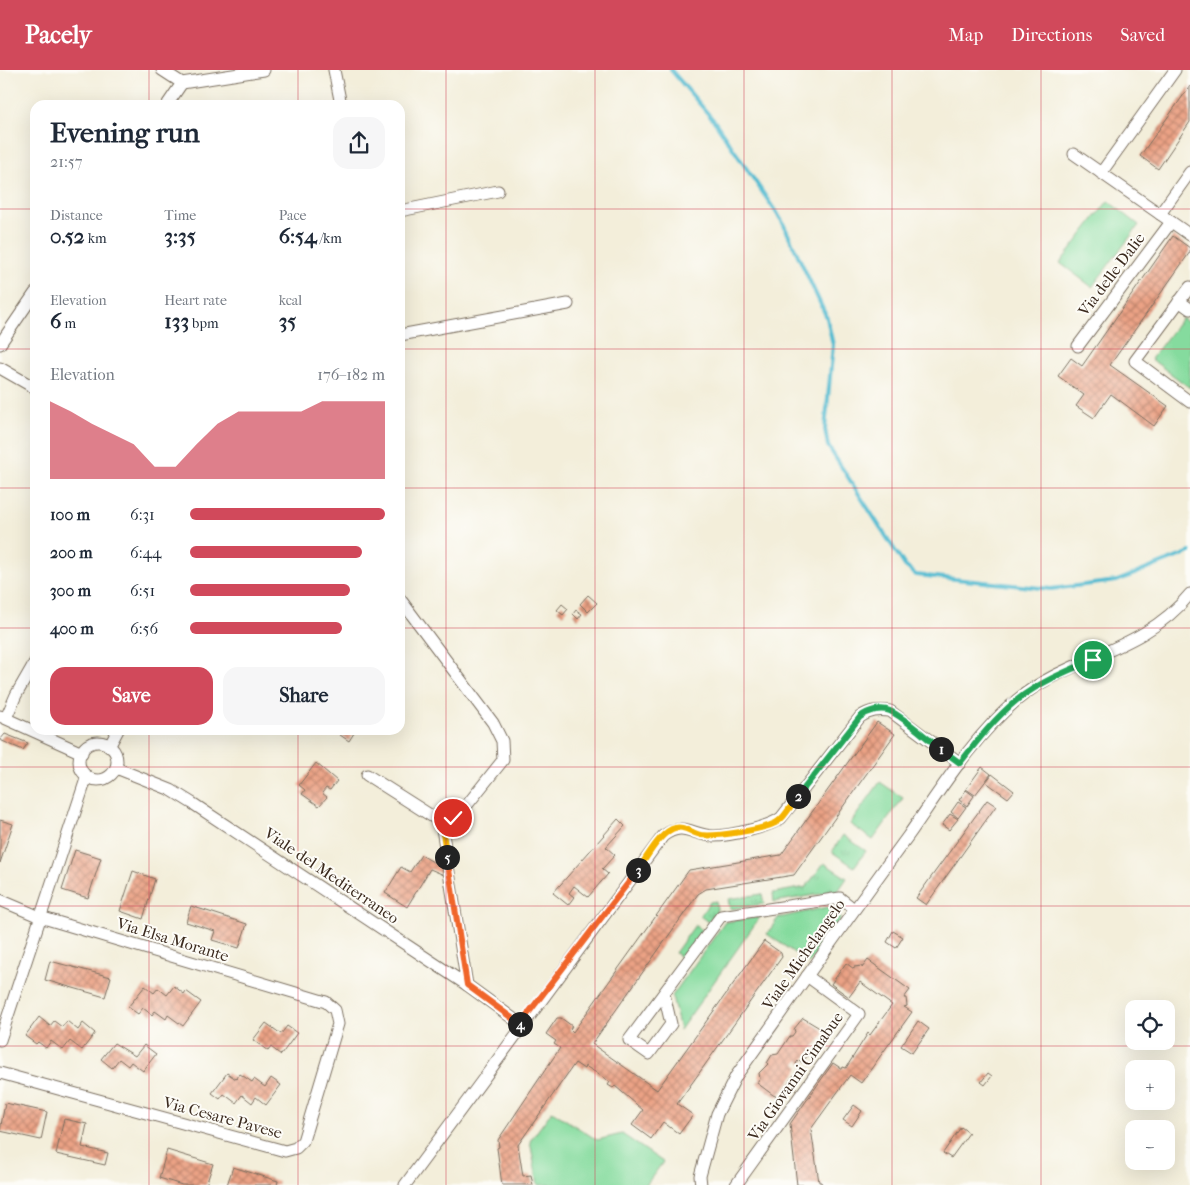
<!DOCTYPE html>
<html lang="en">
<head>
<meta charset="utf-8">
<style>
	body { margin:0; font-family:"IM FELL French Canon",serif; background:#f6f6f7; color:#1f2937; height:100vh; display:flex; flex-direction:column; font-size:19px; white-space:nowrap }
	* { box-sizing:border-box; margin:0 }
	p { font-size:16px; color:#747a83 }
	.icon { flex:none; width:28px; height:28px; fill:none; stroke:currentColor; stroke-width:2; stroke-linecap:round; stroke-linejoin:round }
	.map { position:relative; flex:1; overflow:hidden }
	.details { position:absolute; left:30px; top:30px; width:375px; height:635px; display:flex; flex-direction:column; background:#fff; border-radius:15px; box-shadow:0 5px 20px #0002 }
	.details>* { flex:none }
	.buttons { position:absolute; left:1125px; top:930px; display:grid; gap:10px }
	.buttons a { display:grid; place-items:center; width:50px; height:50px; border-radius:10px; background:#fff; box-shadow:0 5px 20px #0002; font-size:25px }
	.pin { position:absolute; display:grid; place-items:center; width:42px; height:42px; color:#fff; margin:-21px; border:2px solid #fff; border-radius:50%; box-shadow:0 1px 5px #0007 }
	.km { position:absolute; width:25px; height:25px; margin:-12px; border-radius:50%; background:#222; color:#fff; font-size:14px; line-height:25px; text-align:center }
	.round { display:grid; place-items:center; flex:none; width:52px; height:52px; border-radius:15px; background:#f6f6f7 }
	.head { display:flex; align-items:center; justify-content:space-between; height:85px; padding:0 20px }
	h1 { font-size:28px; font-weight:700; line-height:38px }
	.metrics { display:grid; grid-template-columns:repeat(3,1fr); gap:8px; height:85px; padding:5px 20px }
	.metrics div { display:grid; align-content:center }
	.metrics b { font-size:21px; font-weight:700 }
	.metrics small { font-size:14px; font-weight:400 }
	.metrics p { font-size:14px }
	.chart { height:140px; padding:10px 20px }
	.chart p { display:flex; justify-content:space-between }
	.chart svg { width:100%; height:90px; margin-top:5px; fill:#d1495b; opacity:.7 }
	.primary-button { display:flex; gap:10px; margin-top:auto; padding:10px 20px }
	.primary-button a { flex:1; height:58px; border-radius:15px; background:#d1495b; color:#fff; font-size:20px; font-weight:700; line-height:58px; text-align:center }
	.primary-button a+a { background:#f6f6f7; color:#1f2937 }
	ul { padding:0 20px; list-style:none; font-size:16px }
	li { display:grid; grid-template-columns:80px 60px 1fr; align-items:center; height:38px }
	li i { height:12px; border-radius:6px; background:#d1495b }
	header { display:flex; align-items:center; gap:30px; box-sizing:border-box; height:70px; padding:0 25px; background:#d1495b; color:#fff }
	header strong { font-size:24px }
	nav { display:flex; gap:28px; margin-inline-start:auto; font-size:18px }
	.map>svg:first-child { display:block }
	.grass { fill:url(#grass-tufts); stroke:#60825e }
	.park { fill:#85db9e; stroke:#60825e }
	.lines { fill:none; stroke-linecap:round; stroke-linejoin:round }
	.stream { stroke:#54bcd1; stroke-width:4 }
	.building { fill:url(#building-cross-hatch) }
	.minor-casing { stroke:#7b6f60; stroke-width:13 }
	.minor { stroke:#fff; stroke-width:11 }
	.split-1-casing { stroke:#fff; stroke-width:10 }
	.split-2-casing { stroke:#fff; stroke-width:10 }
	.split-3-casing { stroke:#fff; stroke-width:10 }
	.split-4-casing { stroke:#fff; stroke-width:10 }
	.split-5-casing { stroke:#fff; stroke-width:10 }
	.split-6-casing { stroke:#fff; stroke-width:10 }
	.split-1 { stroke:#22a559; stroke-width:6 }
	.split-2 { stroke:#22a559; stroke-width:6 }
	.split-3 { stroke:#f5b400; stroke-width:6 }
	.split-4 { stroke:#f0652b; stroke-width:6 }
	.split-5 { stroke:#f0652b; stroke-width:6 }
	.split-6 { stroke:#f5b400; stroke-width:6 }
	.grid { fill:none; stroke:#d1495b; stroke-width:1; stroke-opacity:0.55 }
	.labels { text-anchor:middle; stroke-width:4; stroke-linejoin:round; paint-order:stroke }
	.street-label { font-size:16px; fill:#3b2a1e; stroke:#fdfcf7 }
</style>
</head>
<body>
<header>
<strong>Pacely</strong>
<nav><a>Map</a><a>Directions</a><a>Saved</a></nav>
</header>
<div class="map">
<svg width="1190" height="1115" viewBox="0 0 1190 1115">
	<defs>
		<pattern id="grass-tufts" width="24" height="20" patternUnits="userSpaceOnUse" patternTransform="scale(1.25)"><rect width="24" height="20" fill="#85db9e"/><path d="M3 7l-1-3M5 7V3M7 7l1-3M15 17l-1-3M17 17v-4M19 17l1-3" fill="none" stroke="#74bc88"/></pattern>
		<pattern id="building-cross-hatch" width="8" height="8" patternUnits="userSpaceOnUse" patternTransform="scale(1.25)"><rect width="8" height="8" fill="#eba285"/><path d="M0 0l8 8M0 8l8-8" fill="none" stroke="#c0846c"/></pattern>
	</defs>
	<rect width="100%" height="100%" fill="#fdfcf7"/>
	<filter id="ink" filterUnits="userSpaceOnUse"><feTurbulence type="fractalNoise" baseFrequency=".02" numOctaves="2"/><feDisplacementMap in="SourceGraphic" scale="10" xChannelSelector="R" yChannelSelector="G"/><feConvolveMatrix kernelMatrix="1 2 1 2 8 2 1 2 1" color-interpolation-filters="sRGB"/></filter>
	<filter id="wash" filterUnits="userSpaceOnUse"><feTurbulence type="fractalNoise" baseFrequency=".0096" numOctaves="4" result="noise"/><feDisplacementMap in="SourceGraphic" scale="20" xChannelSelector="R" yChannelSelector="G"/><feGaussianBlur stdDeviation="1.12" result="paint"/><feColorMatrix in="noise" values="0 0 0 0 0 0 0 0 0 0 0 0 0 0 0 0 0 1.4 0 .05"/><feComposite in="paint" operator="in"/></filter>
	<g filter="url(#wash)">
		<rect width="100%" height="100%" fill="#f3eeda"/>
		<g class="grass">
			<polygon points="843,765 866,781 854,797 832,782"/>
			<polygon points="824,793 847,808 838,821 774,832 773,823 806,817"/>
			<polygon points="762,824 764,834 730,839 728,829"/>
			<polygon points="716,831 717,840 708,852 700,846 710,832"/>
			<polygon points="695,855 702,861 683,889 675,883"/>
		</g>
		<g class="park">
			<polygon points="1108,131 1139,155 1092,217 1060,193"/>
			<polygon points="1182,248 1190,254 1190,318 1151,289"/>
			<polygon points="880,712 903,728 873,770 850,754"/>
			<polygon points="827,837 839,843 840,851 809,893 767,864 778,848"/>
			<polygon points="760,847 680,960 672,926 725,852"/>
			<polygon points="552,1041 597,1070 622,1064 663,1092 646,1115 538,1115 530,1071"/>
		</g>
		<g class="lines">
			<polyline class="stream" points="671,0 715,52 782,151 827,248 833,275 825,359 828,376 905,496 916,505 1051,519 1117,511 1190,482"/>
		</g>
		<g id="blocks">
			<g class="building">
				<polygon points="1190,16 1190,52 1158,99 1140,86"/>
				<polygon points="1173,166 1190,178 1190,182 1110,295 1168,336 1154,356 1111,324 1094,348 1076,336 1084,325 1058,306 1071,288 1082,296"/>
				<polygon points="588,525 597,533 588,542 580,534"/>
				<polygon points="562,534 568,539 563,545 557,540"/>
				<polygon points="576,540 582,544 578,549 573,544"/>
				<polygon points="877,652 895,664 794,805 706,819 698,824 592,974 657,1020 764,871 781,883 782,887 677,1034 693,1045 679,1064 663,1052 651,1069 632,1055 643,1040 615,1016 613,1018 608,1015 610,1012 595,1002 585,996 584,999 575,993 518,1075 523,1106 531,1105 533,1115 502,1115 497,1078 499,1077 498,1070 560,978 554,974 556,971 546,964 557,948 561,948 572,956 570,959 573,962 689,800 781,785"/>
				<polygon points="343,660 356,660 349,671 340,665"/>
				<polygon points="5,664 28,673 23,680 0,670"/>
				<polygon points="316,693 337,711 330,720 326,718 322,723 327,727 319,736 302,724 305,720 299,715"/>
				<polygon points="982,697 991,704 975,725 966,719"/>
				<polygon points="992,704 1014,721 1008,728 986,712"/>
				<polygon points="966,720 974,726 967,736 959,730"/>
				<polygon points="987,730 996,736 926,835 916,828"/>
				<polygon points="958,732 966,737 958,748 951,742"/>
				<polygon points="950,744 958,749 949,760 942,755"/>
				<polygon points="618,749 625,756 606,777 615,785 602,799 608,804 588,827 574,816 569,823 574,827 568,835 553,823"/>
				<polygon points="0,750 13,754 0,793"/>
				<polygon points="75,780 101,788 88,828 62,820"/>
				<polygon points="421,785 447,800 444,805 430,799 407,837 385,823 401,797 410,802"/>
				<polygon points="133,801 155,809 143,849 120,841"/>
				<polygon points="191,836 247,854 239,878 212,870 215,861 186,852"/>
				<polygon points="893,861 903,867 896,878 887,872"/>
				<polygon points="868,890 910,920 904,928 906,928 907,936 904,937 912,942 861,1013 850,1005 811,1059 819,1112 821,1112 822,1115 797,1115 790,1054 833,993 842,999 843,997 846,998 868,963 870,965 892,935 860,912 849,927 831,914 846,893 854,899 854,897 862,896 862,898"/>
				<polygon points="50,891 111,907 105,927 45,910"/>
				<polygon points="145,916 154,923 158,918 167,925 174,916 184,924 186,921 201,932 183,956 168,945 166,949 155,941 152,945 143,938 138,944 128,937"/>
				<polygon points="39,947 50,956 54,951 62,957 67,951 78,960 83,953 95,963 82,980 70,971 63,980 51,971 46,978 38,972 36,974 25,966"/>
				<polygon points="803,948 823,960 824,964 802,993 799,990 797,992 796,994 800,997 778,1027 773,1025 757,1013 760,1009 759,1003 768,994 767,993 772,985 778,984 790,966 792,966 795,962 794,959"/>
				<polygon points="918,951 929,959 912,983 901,976"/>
				<polygon points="266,953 281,964 287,956 297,963 281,985 271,977 268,981 253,970"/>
				<polygon points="114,973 135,986 144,975 156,984 143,1001 131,992 128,996 119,989 112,998 101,989"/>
				<polygon points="227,1003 236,1009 240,1004 252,1012 254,1009 265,1017 271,1008 281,1015 266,1035 256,1027 252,1033 242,1025 236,1033 224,1024 220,1029 212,1023"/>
				<polygon points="988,1003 992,1006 985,1015 981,1012"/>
				<polygon points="5,1033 47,1042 41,1070 0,1061"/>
				<polygon points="854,1035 862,1041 852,1056 843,1050"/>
				<polygon points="64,1049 87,1054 82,1077 108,1083 105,1095 56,1084"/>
				<polygon points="961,1057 969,1063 951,1088 943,1083"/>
				<polygon points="167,1080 213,1094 206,1115 182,1115 159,1108"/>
				<polygon points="233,1097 278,1111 277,1115 227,1115"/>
			</g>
		</g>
	</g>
	<g filter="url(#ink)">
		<use href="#blocks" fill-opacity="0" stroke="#7b6f60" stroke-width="1"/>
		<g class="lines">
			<defs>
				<g id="minor">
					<polyline points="162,0 182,13 264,0"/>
					<polyline points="334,0 341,35"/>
					<polyline points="167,35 182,13"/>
					<polyline points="1074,84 1190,165"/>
					<polyline points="1101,103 1175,0"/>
					<polyline points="400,141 498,121"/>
					<polyline points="1160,144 1190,102"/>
					<polyline points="1190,217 1135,291 1190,332"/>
					<polyline points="1179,231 1190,239"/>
					<polyline points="400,265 568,234"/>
					<polyline points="0,274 35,223"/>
					<polyline points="1078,276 1171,152"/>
					<polyline points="0,298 35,318"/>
					<polyline points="400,529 493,653 502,671 503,690 463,740 453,748 441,752 467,915"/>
					<polyline points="0,646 82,683"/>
					<polyline points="6,648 16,625 35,592"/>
					<circle cx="98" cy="691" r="19"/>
					<polyline points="109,677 118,660"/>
					<polyline points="116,698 171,720 192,733 467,915 522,955"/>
					<polyline points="367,705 441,752"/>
					<polyline points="0,830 40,847 326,932 335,940 338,954 303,1071 296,1078 285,1081 0,1003"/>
					<polyline points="664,924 671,954 649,984 629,970 721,846 840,828 854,839"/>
					<polyline points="0,970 87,706"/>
					<path d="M405 1115 663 766C684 751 691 765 714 766 730 766 769 757 781 748L860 647C870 640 878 640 890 641L960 693"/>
					<path d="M701 1115 700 1106 717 1044 736 1006C793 926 850 845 908 766 941 719 973 667 1017 630 1070 586 1143 582 1190 524"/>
					<polyline points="736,1115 859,944 807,906"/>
				</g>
			</defs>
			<use href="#minor" class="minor-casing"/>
			<use href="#minor" class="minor"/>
		</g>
	</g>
	<g class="lines" filter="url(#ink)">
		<defs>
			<path id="split-1" d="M941 679 960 693C977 671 996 647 1017 630 1040 612 1067 601 1093 590"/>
			<path id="split-2" d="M798 726 860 647C868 641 880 637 890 641 904 647 927 669 941 679"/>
			<path id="split-3" d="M638 800C647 787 658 766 672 759 683 754 691 763 701 765 716 767 759 760 773 754 784 750 791 735 798 726"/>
			<polyline id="split-4" points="520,954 638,800"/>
			<polyline id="split-5" points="447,787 467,915 520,954"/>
			<polyline id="split-6" points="447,787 441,752 453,748"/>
		</defs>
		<use href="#split-1" class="split-1-casing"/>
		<use href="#split-2" class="split-2-casing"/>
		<use href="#split-3" class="split-3-casing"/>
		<use href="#split-4" class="split-4-casing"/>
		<use href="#split-5" class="split-5-casing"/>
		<use href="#split-6" class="split-6-casing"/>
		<use href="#split-1" class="split-1"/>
		<use href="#split-2" class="split-2"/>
		<use href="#split-3" class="split-3"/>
		<use href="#split-4" class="split-4"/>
		<use href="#split-5" class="split-5"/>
		<use href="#split-6" class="split-6"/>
	</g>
	<path class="grid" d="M149 0V35M298 0V35M446 0V1115M595 0V1115M744 0V1115M892 0V1115M1041 0V1115M0 139H35M400 139H1190M0 279H35M400 279H1190M0 418H35M400 418H1190M0 558H35M400 558H1190M149 660V1115M298 660V1115M0 697H1190M0 836H1190M0 976H1190"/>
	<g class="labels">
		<g class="street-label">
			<text transform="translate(1111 204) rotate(-53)" y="6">Via delle Dalie</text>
			<text transform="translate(332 805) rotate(34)" y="6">Viale del Mediterraneo</text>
			<text transform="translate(173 869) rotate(17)" y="6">Via Elsa Morante</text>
			<text transform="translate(803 884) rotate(-55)" y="6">Viale Michelangelo</text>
			<text transform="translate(795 1006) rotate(-55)" y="6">Via Giovanni Cimabue</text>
			<text transform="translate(223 1047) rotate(15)" y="6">Via Cesare Pavese</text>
		</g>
	</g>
</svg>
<div class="buttons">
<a><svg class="icon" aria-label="locate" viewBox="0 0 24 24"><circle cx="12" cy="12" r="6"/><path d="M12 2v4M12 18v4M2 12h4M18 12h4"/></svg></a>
<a>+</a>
<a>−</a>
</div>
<div class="pin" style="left:1093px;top:590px;background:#1e9e55"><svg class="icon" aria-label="arrive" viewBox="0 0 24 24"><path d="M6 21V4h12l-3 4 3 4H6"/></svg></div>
<div class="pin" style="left:453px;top:748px;background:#d93025"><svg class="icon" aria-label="check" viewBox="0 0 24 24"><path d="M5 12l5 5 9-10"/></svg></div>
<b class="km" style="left:941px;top:679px">1</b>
<b class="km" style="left:798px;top:726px">2</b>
<b class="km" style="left:638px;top:800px">3</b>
<b class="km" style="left:520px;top:954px">4</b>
<b class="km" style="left:447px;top:787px">5</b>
<section class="details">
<div class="head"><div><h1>Evening run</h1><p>21:57</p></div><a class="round"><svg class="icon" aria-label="share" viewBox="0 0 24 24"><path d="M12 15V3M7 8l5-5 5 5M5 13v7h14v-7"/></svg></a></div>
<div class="metrics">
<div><p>Distance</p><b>0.52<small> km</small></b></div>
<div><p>Time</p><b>3:35</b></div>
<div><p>Pace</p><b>6:54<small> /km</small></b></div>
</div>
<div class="metrics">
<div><p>Elevation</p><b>6<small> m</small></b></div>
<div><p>Heart rate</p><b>133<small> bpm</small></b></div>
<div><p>kcal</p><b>35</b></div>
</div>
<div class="chart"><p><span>Elevation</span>176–182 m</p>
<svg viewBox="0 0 160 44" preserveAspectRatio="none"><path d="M0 44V6L10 11L20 17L30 22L40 27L50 38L60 38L70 27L80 17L90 11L100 11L110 11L120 11L130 6L140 6L150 6L160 6V44z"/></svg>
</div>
<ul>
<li><b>100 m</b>6:31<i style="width:100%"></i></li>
<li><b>200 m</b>6:44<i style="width:88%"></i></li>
<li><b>300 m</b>6:51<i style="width:82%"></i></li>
<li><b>400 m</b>6:56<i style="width:78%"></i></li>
</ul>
<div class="primary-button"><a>Save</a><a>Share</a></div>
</section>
</div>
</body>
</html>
